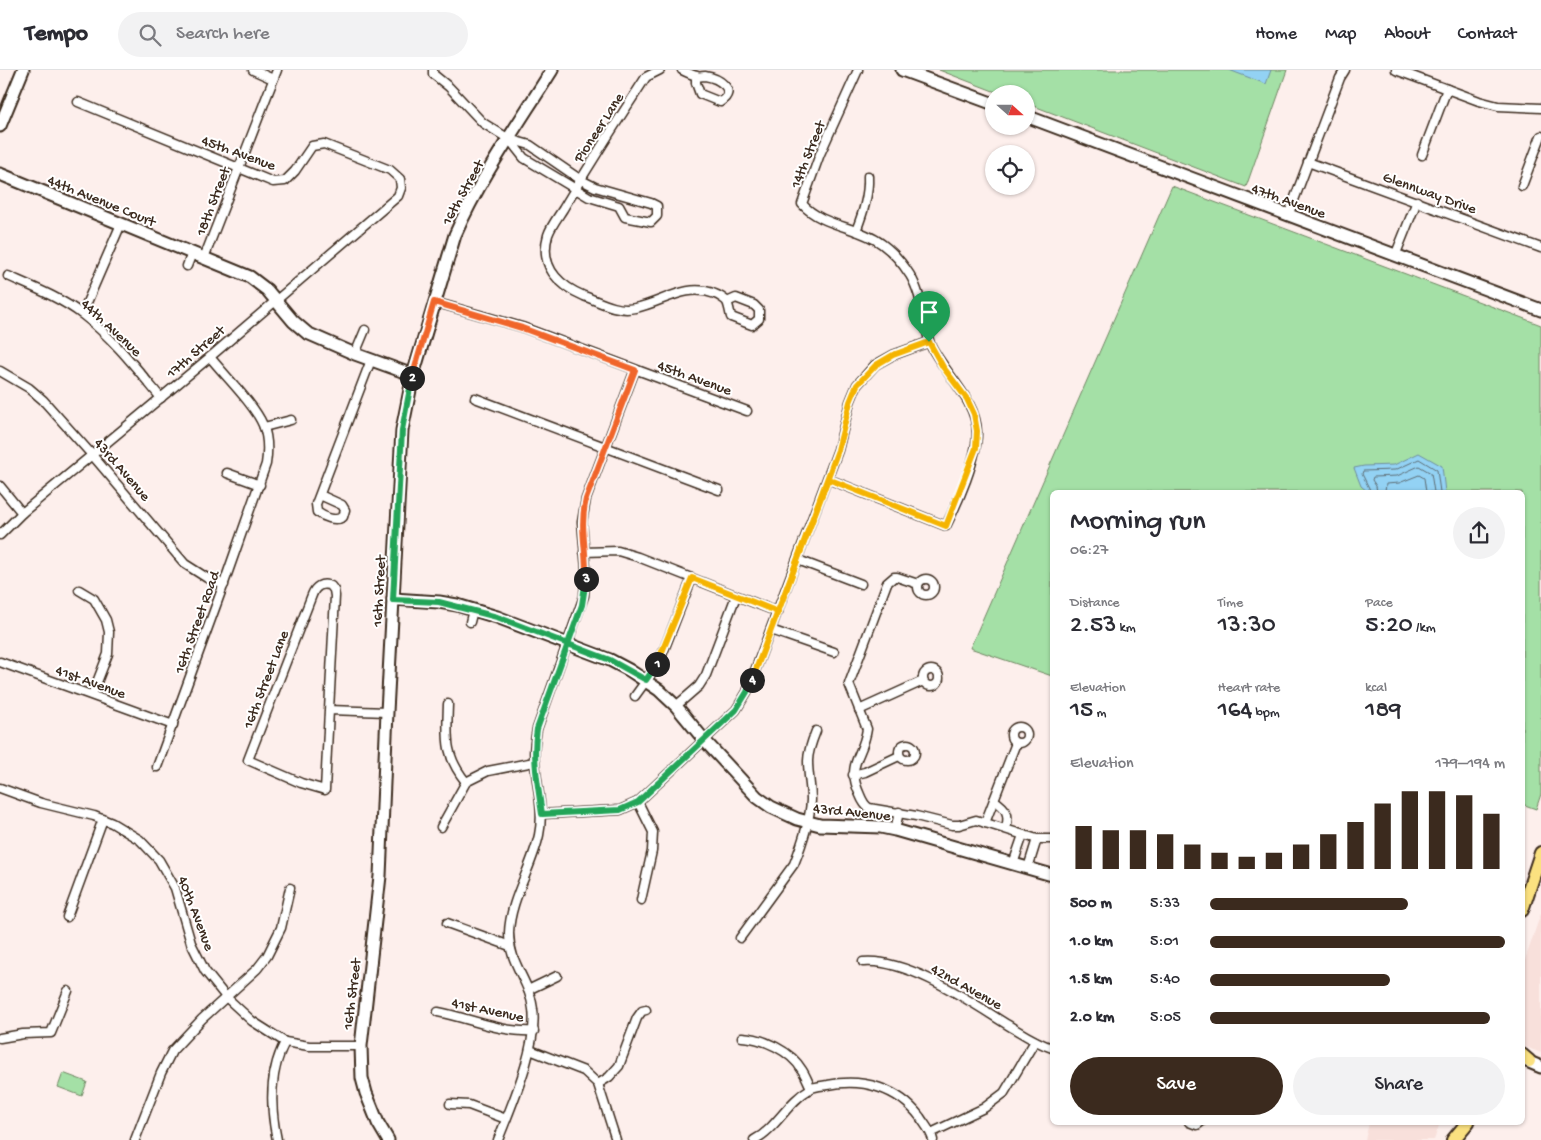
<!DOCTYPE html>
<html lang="en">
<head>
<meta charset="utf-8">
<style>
	body { margin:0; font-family:"Gochi Hand",sans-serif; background:#f2f2f3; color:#2b2b33; height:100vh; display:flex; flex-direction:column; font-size:19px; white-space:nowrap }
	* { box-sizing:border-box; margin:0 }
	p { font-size:16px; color:#7c7c81 }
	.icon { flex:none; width:28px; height:28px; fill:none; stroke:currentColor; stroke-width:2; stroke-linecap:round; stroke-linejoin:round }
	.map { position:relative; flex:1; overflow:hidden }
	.details { position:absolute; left:1050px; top:420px; width:475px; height:635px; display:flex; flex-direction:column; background:#fff; border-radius:8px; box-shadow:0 1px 4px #0004 }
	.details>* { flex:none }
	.needle { width:32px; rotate:111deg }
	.controls { position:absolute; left:985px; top:15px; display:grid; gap:10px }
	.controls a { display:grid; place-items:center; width:50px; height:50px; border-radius:50%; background:#fff; box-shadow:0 1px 4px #0004; font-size:25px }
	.pin { position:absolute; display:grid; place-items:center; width:42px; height:42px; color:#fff; margin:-51px -21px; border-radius:50% 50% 50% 0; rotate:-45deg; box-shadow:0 0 5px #0007 }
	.pin .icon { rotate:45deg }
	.km { position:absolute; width:25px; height:25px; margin:-12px; border-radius:50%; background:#222; color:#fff; font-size:14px; line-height:25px; text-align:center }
	.round { display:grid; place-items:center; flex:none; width:52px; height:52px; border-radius:26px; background:#f2f2f3 }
	.headline { display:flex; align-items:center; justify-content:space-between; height:85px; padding:0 20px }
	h1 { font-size:28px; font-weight:600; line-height:38px }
	.metrics { display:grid; grid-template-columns:repeat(3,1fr); gap:8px; height:85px; padding:5px 20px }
	.metrics div { display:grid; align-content:center }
	.metrics b { font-size:25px; font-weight:600 }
	.metrics small { font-size:14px; font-weight:400 }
	.metrics p { font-size:14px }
	.chart { height:140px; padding:10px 20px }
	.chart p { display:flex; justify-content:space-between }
	.chart svg { width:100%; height:90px; margin-top:5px; stroke:#3b2a1e; stroke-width:6 }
	.action { display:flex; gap:10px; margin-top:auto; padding:10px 20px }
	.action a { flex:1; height:58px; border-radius:30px; background:#3b2a1e; color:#fff; font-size:20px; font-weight:600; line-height:58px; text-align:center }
	.action a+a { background:#f2f2f3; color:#2b2b33 }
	ul { padding:0 20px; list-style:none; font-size:16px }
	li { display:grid; grid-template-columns:80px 60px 1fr; align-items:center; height:38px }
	li i { height:12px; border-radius:6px; background:#3b2a1e }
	header { display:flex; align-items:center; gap:30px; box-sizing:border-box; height:70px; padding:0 25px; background:#fff; border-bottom:1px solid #e1e1e2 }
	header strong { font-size:24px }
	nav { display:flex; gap:28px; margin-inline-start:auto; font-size:18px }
	.search { width:350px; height:45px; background:#f2f2f3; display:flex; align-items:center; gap:12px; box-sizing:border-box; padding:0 18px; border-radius:28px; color:#7c7c81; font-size:19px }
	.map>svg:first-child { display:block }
	.built { fill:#f8e0db }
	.green { fill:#a4e0a6; stroke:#708562 }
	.water { fill:#93d2f4; stroke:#708f9e }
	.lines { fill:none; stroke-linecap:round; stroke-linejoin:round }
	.shore { stroke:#5e6d74; stroke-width:1 }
	.street-casing { stroke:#3b2a1e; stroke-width:11 }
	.secondary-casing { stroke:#3b2a1e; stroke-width:15 }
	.primary-casing { stroke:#3b2a1e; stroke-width:16 }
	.street { stroke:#fff; stroke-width:8 }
	.secondary { stroke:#fff; stroke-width:11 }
	.primary { stroke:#fbe180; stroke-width:12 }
	.split-1-casing { stroke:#fff; stroke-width:10 }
	.split-2-casing { stroke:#fff; stroke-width:10 }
	.split-3-casing { stroke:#fff; stroke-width:10 }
	.split-4-casing { stroke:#fff; stroke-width:10 }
	.split-5-casing { stroke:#fff; stroke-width:10 }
	.split-1 { stroke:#f5b400; stroke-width:6 }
	.split-2 { stroke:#22a559; stroke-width:6 }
	.split-3 { stroke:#f0652b; stroke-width:6 }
	.split-4 { stroke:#22a559; stroke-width:6 }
	.split-5 { stroke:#f5b400; stroke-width:6 }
	.labels { text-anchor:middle; stroke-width:4; stroke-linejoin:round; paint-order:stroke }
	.street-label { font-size:15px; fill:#3b2a1e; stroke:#fff }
</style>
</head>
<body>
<header>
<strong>Tempo</strong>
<div class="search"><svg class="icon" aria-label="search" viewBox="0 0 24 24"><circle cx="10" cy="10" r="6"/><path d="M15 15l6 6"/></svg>Search here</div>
<nav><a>Home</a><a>Map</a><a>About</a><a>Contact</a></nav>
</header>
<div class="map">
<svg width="1541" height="1070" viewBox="0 0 1541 1070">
	<rect width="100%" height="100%" fill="#fdefec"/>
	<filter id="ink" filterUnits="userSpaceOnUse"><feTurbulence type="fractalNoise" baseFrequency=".02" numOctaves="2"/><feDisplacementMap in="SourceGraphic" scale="10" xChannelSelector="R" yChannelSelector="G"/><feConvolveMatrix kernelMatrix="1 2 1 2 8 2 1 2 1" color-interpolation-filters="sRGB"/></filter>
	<g filter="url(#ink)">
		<g class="built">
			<polygon points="1541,843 1541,983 1523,976 1522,899"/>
			<polygon points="1369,1053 1369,1052 1440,1053 1434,1070 1365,1070"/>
		</g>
		<g class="green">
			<polygon points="939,0 1287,0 1246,117 1026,33 1026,24 1001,24"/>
			<polygon points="1172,116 1541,255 1541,724 1536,739 1522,734 1522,422 1052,422 1052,606 970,578"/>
			<polygon points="63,1003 87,1012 82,1026 58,1017"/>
		</g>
		<g class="water">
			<polygon points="1229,0 1271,0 1266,14"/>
			<polygon points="1419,383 1442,396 1445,422 1368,422 1361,416 1354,398 1364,396 1394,395"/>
		</g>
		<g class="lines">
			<g class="shore">
				<polyline points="1371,422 1362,404 1363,401 1395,400 1419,389 1437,400 1440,422"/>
				<polyline points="1377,422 1376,416 1372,410 1373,407 1397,406 1419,396 1431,403 1434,422"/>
				<polyline points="1385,422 1386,414 1399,413 1419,405 1424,408 1426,422"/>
			</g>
			<defs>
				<g id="street">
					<polyline points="253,0 273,9"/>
					<polyline points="433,0 433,4 449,17 483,53 509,69 530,75 581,110 595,117 651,133 657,136 657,146 651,152 625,147 619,136 589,127 524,88 509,69"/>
					<path d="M660 0 646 7C628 35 610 62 593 90 583 106 573 122 563 139 558 147 551 156 548 165 539 196 558 215 584 226 600 232 617 242 635 238 662 233 686 212 715 224 718 225 725 229 727 232 729 236 730 243 731 247L752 255 759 249V240L754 235 736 228 727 232"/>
					<path d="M682 0C686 2 692 5 697 6 699 7 702 6 705 6 718 8 739 20 720 32L700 24 696 13V6"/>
					<polyline points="1396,0 1479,31 1498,36 1541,38"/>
					<polyline points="1422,85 1447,19"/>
					<polyline points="1308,92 1541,178"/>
					<polyline points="1522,116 1541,66"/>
					<polyline points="1288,146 1340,8 1345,0"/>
					<path d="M856 161C863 143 869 125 868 106"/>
					<polyline points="1395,186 1417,131"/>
					<polyline points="204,188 277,0"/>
					<polyline points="187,196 192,183"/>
					<path d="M8 206C33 217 61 228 83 245 113 268 137 299 161 328"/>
					<polyline points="434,232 522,257 747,341"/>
					<polyline points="82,244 121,154"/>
					<polyline points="355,284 365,260"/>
					<polyline points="0,301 29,318 43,330 93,386 185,494 207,508 224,515"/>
					<polyline points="475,328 719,420"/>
					<polyline points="264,357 291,350"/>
					<polyline points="227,403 260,415"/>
					<path d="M828 409 946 456C958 432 977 389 977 363 977 330 944 303 930 274 928 268 927 261 926 255 922 238 919 220 910 205 903 194 893 182 882 174 858 156 823 157 802 134L820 84 858 0"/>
					<polyline points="0,416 22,443"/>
					<path d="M320 425 342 435 345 440 343 447C335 452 324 447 317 442L316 434 371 290"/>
					<polyline points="0,465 22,443 210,287 398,126 401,118 400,109 390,100 324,74 312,76 295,101 285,111 273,112 78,32"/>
					<polyline points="584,482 618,481 638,487 778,542"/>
					<polyline points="798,490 861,514"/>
					<circle cx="926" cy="517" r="8"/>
					<path d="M918 514 897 507H894L887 513 849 614 867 659C863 688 845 692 860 725 862 730 864 735 869 738L916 746 952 755H959L976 750 1037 769H1052"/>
					<polyline points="79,520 94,529 106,550 109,562 108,584 92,625"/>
					<polyline points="470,552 473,540"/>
					<polyline points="771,560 834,582"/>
					<polyline points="0,592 173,655"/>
					<circle cx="931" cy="608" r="8"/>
					<polyline points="635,626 656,597 662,585 692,508"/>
					<path d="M448 634C447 667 444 685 466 712"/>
					<polyline points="676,636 699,616 706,605 736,526"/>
					<path d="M329 640 335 526 334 520 331 516C321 512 315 517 312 525L248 690 301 713 325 720 329 640 387 642"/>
					<polyline points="859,640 923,611"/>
					<circle cx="1019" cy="665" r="8"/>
					<circle cx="907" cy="682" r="8"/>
					<path d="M157 697 222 519 266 394C268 381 268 367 263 355 254 334 225 306 210 287"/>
					<polyline points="853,705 865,702 899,686"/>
					<polyline points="0,718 41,733 94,746 112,753 140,770 159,790 175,818 191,873 205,901 226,927 252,951 285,972 309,976 361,976"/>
					<path d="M994 730C1006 738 1010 744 1006 758"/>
					<polyline points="638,732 653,762 652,781 641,830"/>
					<polyline points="542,744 620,740 638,732 736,640 747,622 838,380 850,332 857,315 875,295 893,285 929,272"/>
					<polyline points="985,753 1016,673"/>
					<polyline points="441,757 466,712 488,701 534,692"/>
					<polyline points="895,760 899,742"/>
					<polyline points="1013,794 1023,765"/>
					<polyline points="1028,798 1037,769"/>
					<polyline points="67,847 103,749"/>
					<polyline points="447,853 510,876"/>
					<path d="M740 868 794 794C802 774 810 752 811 730 811 717 808 704 808 691 808 681 812 671 816 661"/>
					<path d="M863 892C908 888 971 932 1008 955 1023 964 1036 973 1052 978"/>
					<polyline points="528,920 557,906"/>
					<path d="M438 942C469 948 502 963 534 961"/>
					<path d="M742 967C763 968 791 981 802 1000 806 1006 808 1012 811 1018"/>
					<polyline points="0,968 23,964 51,963 68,921"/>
					<polyline points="530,980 584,1001 598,1014 616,1070"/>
					<polyline points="598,1014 609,1007 619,996 637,948 642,941 646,940"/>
					<polyline points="450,1034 469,1035 506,1049"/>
					<polyline points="1189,1052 1197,1055 1201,1052"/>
					<polyline points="931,1063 984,1038 1004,1023 1035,971"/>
					<polyline points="135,1070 161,1003 172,981 202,949 257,899 267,886 281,858 290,818"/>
					<path d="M277 1070C270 1037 269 1002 285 972"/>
					<path d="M498 1070C512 1034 538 976 533 939 530 911 509 894 509 863 510 829 532 798 539 765 544 741 537 718 535 693 533 682 535 671 537 659L584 526 586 499 582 452 586 429 635 300"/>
					<path d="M754 1070C776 1059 788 1031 810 1019 815 1016 822 1016 828 1015 863 1008 898 1018 920 1047 925 1055 931 1061 933 1070"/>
				</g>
				<g id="secondary">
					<polyline points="902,0 994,34"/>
					<polyline points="1026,46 1541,240"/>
					<polyline points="0,56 23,0"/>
					<polyline points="0,104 250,207 267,220 293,251 307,263 355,284 413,305"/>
					<polyline points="393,529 439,532 457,535 497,547 610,590 629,600 659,620 676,636 705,671 757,727 771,737 797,749 820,755 881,757 895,760 1052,805"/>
					<polyline points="1522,989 1541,997"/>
					<path d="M388 1070 378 1053 366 1023 362 1008 361 976 380 806 387 642 402 360 413 305 455 165C480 108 519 53 552 0"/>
				</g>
				<g id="primary">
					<polyline points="1522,840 1541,783"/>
					<polyline points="1522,985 1529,991"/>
					<polyline points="1453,1070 1468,1052"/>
				</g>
			</defs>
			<use href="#street" class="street-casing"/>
			<use href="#secondary" class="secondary-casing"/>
			<use href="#primary" class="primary-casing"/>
			<use href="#street" class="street"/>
			<use href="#secondary" class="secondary"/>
			<use href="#primary" class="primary"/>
		</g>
	</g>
	<g class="lines" filter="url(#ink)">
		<defs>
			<polyline id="split-1" points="657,594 692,508 778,542 838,380 850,332 857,315 876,295 893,285 929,272"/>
			<polyline id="split-2" points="412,308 402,360 393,530 439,532 497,547 610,590 646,610 657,594"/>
			<path id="split-3" d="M412 308 434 232 522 258 635 300 586 429C579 458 587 480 586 509"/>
			<path id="split-4" d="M586 509 582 535 537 659C532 688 538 715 542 744L620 740 638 732 736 640 747 622 752 610"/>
			<polyline id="split-5" points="752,610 828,409 946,456 976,378 977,361 974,344 967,329 943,297 929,272"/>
		</defs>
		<use href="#split-1" class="split-1-casing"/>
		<use href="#split-2" class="split-2-casing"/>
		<use href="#split-3" class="split-3-casing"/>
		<use href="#split-4" class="split-4-casing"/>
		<use href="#split-5" class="split-5-casing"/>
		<use href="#split-1" class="split-1"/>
		<use href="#split-2" class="split-2"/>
		<use href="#split-3" class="split-3"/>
		<use href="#split-4" class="split-4"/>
		<use href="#split-5" class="split-5"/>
	</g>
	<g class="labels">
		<g class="street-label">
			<text transform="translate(598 57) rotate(-57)" y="5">Pioneer Lane</text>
			<text transform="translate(239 82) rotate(20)" y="5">45th Avenue</text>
			<text transform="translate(807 84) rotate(-68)" y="5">14th Street</text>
			<text transform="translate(462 122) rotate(-61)" y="5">16th Street</text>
			<text transform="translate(1430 122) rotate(20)" y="5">Glennway Drive</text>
			<text transform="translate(102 130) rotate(22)" y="5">44th Avenue Court</text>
			<text transform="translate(1289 130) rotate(20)" y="5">47th Avenue</text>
			<text transform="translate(212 131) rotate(-69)" y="5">18th Street</text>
			<text transform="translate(112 257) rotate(43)" y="5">44th Avenue</text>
			<text transform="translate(195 281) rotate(-41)" y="5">17th Street</text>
			<text transform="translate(695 307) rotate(20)" y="5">45th Avenue</text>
			<text transform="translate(123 399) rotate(49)" y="5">43rd Avenue</text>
			<text transform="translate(378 521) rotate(-87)" y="5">16th Street</text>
			<text transform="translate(196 552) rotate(-70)" y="5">16th Street Road</text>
			<text transform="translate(265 609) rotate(-69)" y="5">16th Street Lane</text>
			<text transform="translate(91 611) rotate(20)" y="5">41st Avenue</text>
			<text transform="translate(852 741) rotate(6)" y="5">43rd Avenue</text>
			<text transform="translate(197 843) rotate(69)" y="5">40th Avenue</text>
			<text transform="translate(967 916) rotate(29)" y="5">42nd Avenue</text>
			<text transform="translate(351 924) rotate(-83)" y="5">16th Street</text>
			<text transform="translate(488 939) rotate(12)" y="5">41st Avenue</text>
		</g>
	</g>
</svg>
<div class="controls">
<a><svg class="needle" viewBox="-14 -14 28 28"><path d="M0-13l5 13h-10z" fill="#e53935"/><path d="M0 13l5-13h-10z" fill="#7c7c81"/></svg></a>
<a><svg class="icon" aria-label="locate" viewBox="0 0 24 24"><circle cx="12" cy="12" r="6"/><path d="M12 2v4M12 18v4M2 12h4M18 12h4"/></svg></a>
</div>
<div class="pin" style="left:929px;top:272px;background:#1e9e55"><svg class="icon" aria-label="arrive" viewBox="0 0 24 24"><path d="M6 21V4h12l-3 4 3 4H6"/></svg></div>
<b class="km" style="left:657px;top:594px">1</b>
<b class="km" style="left:412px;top:308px">2</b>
<b class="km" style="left:586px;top:509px">3</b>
<b class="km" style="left:752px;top:610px">4</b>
<section class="details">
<div class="headline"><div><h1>Morning run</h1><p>06:27</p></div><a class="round"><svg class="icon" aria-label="share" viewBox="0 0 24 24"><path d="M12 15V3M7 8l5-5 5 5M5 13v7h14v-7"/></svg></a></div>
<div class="metrics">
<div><p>Distance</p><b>2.53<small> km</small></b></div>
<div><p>Time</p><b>13:30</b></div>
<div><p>Pace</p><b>5:20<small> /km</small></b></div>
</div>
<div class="metrics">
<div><p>Elevation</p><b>15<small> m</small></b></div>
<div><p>Heart rate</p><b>164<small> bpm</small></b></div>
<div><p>kcal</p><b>189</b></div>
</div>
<div class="chart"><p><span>Elevation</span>179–194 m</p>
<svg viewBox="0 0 160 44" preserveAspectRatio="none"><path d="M5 44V23M15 44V25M25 44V25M35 44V27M45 44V32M55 44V36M65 44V38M75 44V36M85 44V32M95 44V27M105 44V21M115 44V12M125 44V6M135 44V6M145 44V8M155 44V17"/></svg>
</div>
<ul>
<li><b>500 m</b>5:33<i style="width:67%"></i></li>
<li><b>1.0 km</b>5:01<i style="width:100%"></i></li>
<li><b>1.5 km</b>5:40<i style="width:61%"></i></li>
<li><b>2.0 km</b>5:05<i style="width:95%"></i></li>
</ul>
<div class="action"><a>Save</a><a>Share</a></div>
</section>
</div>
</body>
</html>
